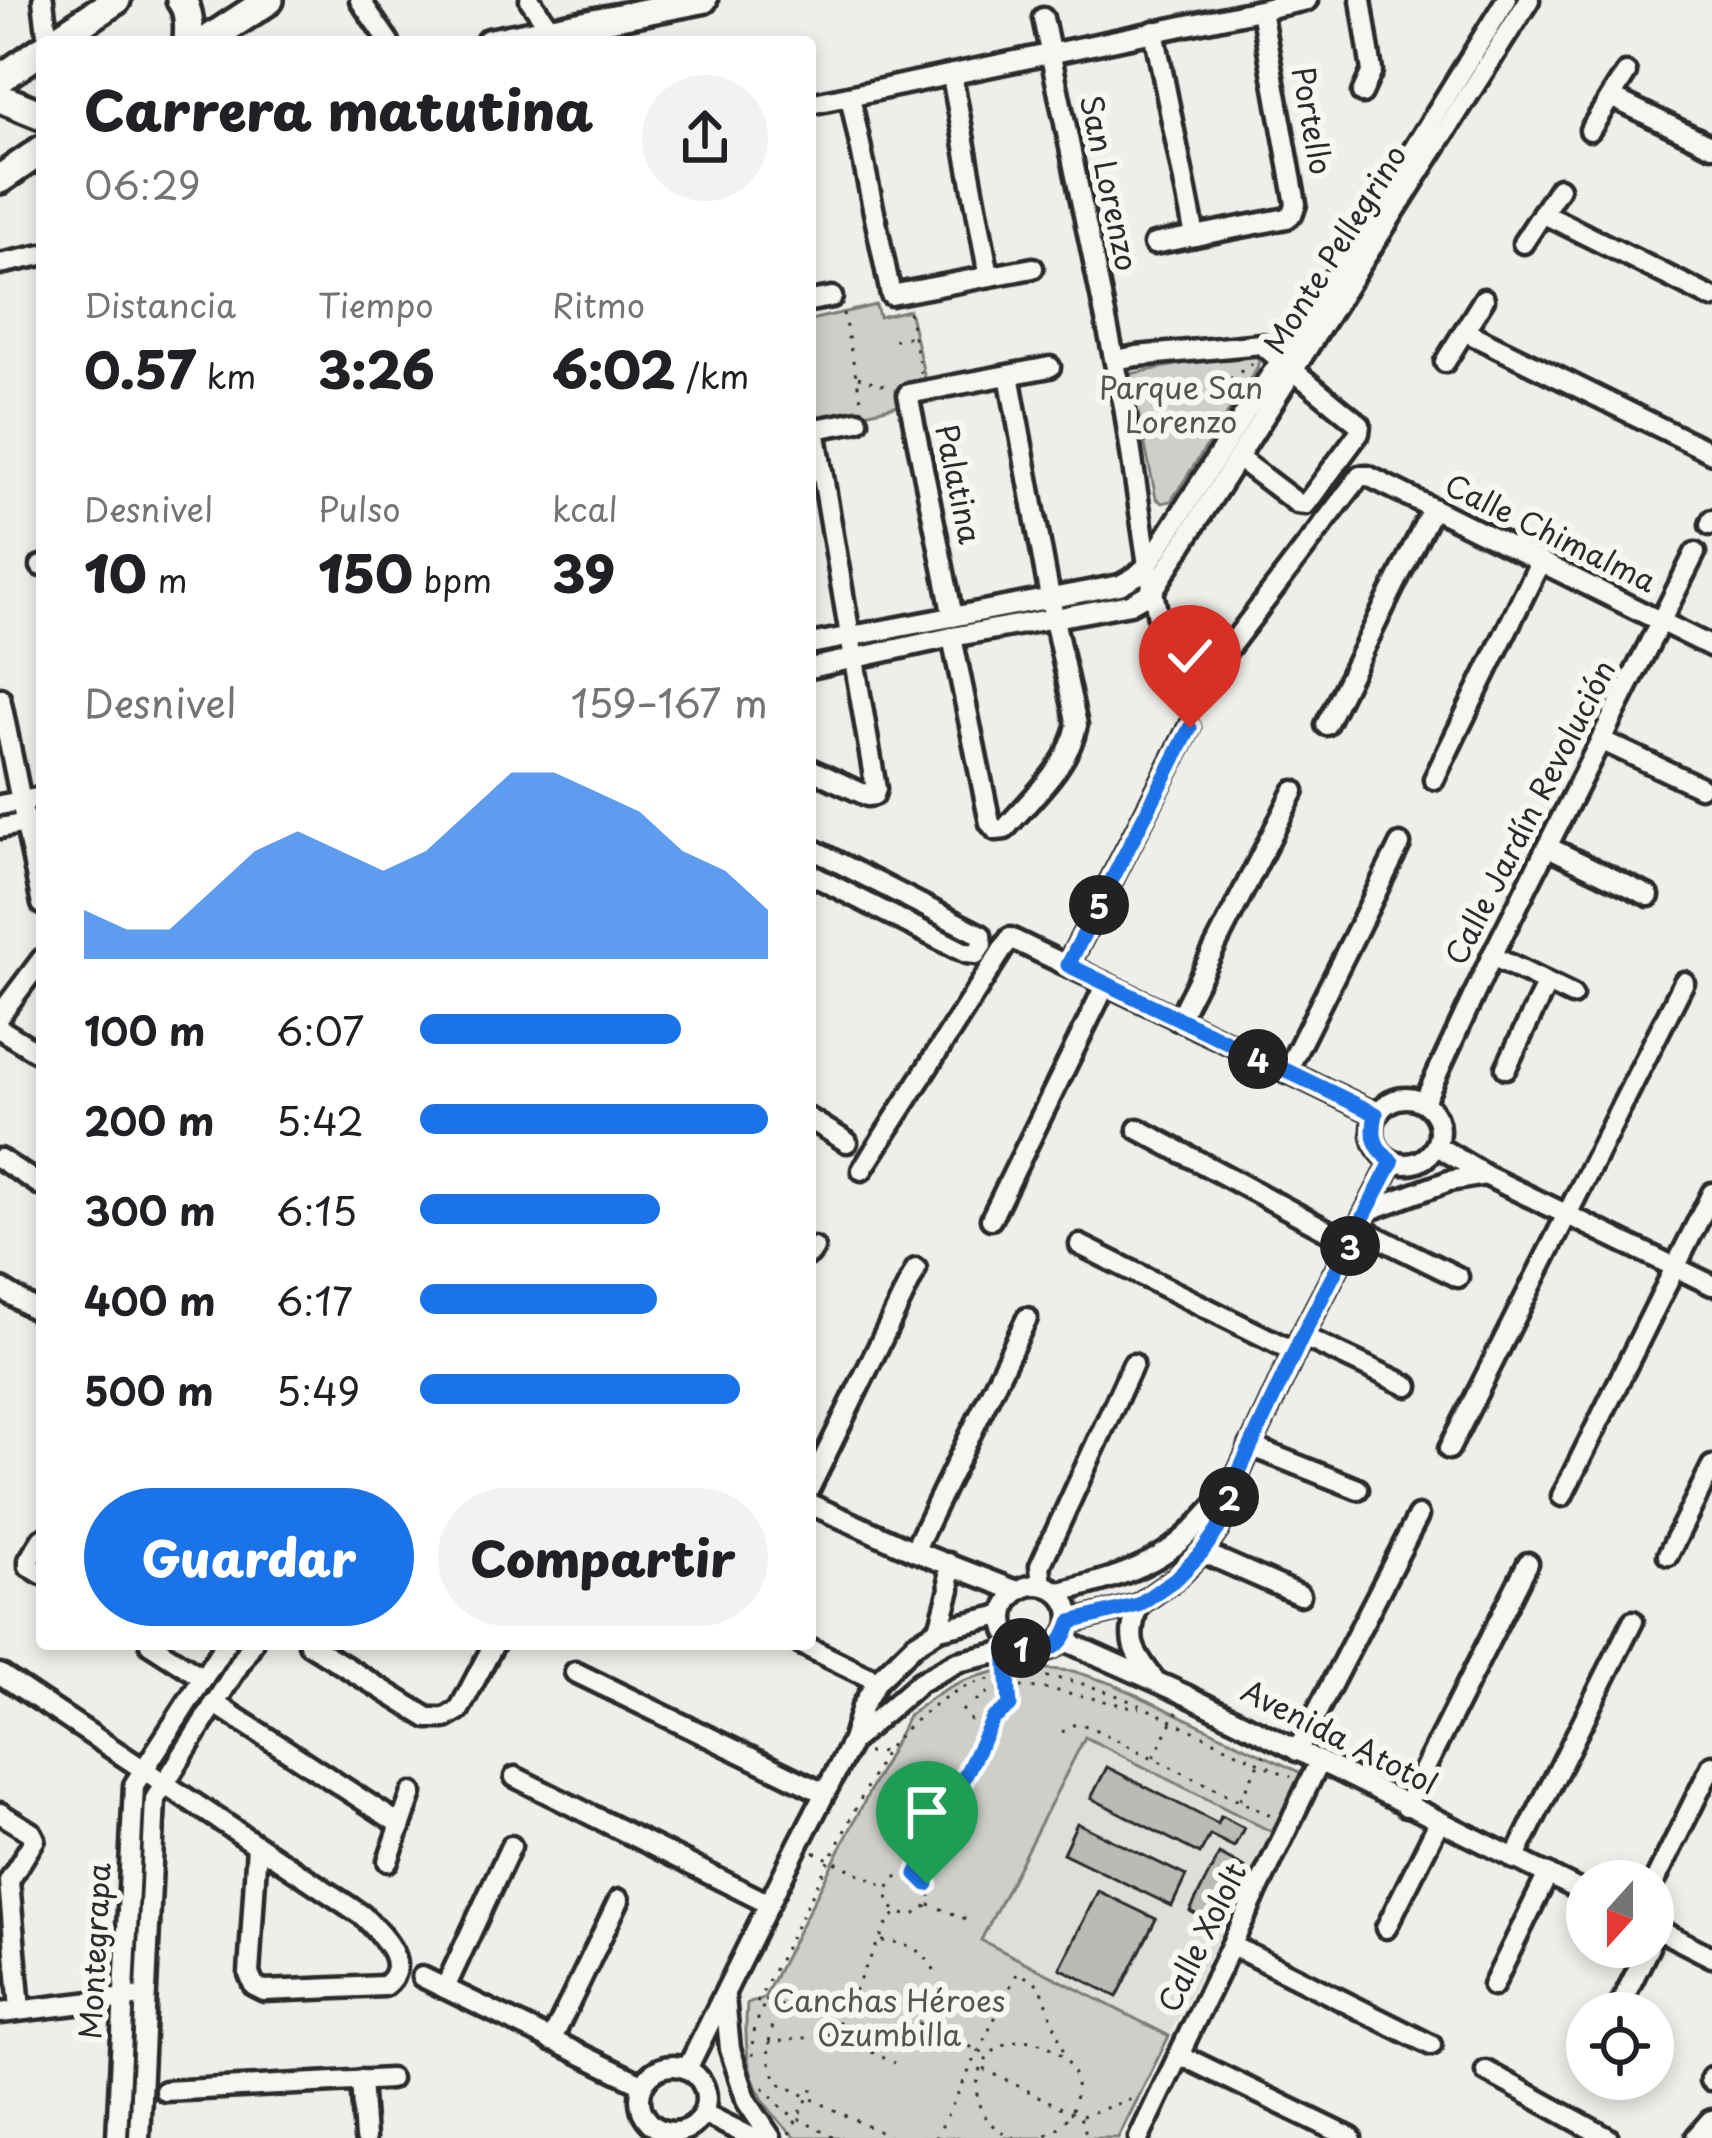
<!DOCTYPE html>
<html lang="es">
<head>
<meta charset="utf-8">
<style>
	body { margin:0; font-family:"Playpen Sans",sans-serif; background:#f2f2f2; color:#202124; height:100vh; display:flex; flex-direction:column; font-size:45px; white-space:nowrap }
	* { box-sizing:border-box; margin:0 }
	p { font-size:39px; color:#757577 }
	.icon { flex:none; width:66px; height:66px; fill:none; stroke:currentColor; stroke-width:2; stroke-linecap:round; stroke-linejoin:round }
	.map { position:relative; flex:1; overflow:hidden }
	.drawer { position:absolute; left:36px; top:36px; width:780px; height:1614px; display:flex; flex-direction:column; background:#fff; border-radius:12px; box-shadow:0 6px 18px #0003 }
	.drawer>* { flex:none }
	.needle { width:78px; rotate:201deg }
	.controls { position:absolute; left:1566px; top:1860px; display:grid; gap:24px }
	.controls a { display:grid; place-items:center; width:108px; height:108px; border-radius:50%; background:#fff; box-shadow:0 6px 18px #0003; font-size:60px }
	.pin { position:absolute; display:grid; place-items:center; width:102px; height:102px; color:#fff; margin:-123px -51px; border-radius:50% 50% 50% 0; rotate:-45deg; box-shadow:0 0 12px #0007 }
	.pin .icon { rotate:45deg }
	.km { position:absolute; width:60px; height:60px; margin:-30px; border-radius:50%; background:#222; color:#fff; font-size:33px; line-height:60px; text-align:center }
	.round { display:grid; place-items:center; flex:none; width:126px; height:126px; border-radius:63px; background:#f2f2f2 }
	.head { display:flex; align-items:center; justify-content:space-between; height:204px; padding:0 48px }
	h1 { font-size:54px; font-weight:800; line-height:90px }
	.stats { display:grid; grid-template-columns:repeat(3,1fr); gap:18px; height:204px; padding:12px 48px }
	.stats div { display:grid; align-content:center }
	.stats b { font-size:51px; font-weight:800 }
	.stats small { font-size:33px; font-weight:400 }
	.stats p { font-size:33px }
	.chart { height:336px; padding:24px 48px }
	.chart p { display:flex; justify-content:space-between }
	.chart svg { width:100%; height:216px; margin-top:12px; fill:#1a73e8; opacity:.7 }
	.button { display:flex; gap:24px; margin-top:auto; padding:24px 48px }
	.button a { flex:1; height:138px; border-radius:72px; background:#1a73e8; color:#fff; font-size:48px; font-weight:800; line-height:138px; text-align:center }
	.button a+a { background:#f2f2f2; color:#202124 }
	ul { padding:0 48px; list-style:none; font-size:39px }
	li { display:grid; grid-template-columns:192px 144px 1fr; align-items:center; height:90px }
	li i { height:30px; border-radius:15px; background:#1a73e8 }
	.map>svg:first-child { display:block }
	.built { fill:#dededb }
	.green { fill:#cececa; stroke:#7c7c7a; stroke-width:3 }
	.building { fill:#babab7; stroke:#2b2b2b; stroke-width:3 }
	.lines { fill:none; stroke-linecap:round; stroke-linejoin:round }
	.minor-casing { stroke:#2b2b2b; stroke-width:27 }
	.tertiary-casing { stroke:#2b2b2b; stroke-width:33 }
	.secondary-casing { stroke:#2b2b2b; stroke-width:36 }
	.path { stroke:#2b2b2b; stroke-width:3; stroke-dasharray:3 9; stroke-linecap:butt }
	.minor { stroke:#f6f6f2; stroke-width:18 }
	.tertiary { stroke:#f6f6f2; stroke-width:24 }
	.secondary { stroke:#f6f6f2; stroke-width:27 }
	.route-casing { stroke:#fff; stroke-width:24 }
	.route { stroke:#1a73e8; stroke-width:15 }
	.labels { text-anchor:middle; stroke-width:12; stroke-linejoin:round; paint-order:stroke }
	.street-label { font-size:30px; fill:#2b2b2b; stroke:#f6f6f2 }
	.park-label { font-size:30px; fill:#545453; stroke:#f6f6f2 }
</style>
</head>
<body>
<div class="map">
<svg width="1712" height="2138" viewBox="0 0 1712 2138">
	<rect width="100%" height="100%" fill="#eeeeea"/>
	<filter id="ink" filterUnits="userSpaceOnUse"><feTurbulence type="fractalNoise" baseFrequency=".00833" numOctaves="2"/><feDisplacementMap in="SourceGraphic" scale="24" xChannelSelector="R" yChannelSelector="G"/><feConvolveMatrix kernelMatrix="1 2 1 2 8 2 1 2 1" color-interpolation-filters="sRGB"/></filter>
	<g filter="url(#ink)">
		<polygon class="built" points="1085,1737 1272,1832 1169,2036 981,1941"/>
		<g class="green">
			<polygon points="876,305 879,317 909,310 926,383 896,390 899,405 810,426 810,320"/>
			<polygon points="1253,350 1259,361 1257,368 1171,501 1162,503 1156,498 1130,374"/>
			<path d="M1020 1667 1073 1671 1113 1684 1301 1773 1272 1832 1085 1737 981 1940 1169 2036 1118 2138H796C751 2097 742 2064 747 2004L764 1998 908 1716C948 1682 970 1676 1020 1667Z"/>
		</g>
		<g class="building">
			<polygon points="1107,1767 1218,1824 1221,1816 1244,1828 1234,1847 1210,1835 1200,1854 1091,1798"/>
			<polygon points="1077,1823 1186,1876 1172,1906 1063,1853"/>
			<polygon points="1219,1854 1245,1868 1216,1925 1190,1911"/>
			<polygon points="1098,1891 1156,1919 1117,1997 1060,1968"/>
		</g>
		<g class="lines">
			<defs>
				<g id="minor">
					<polyline points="43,0 48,42"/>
					<polyline points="360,0 389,42"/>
					<polyline points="530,0 551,30"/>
					<polyline points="1361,0 1372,71 1362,93"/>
					<polyline points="1043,18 1124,406 1148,565 1172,690"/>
					<polyline points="1154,31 1195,236"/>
					<polyline points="952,76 989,276"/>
					<polyline points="850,96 891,295 1033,268"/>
					<polyline points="1611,97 1712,146"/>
					<polyline points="810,104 1307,0"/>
					<polyline points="1590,130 1626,73"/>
					<polyline points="1542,213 1712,298"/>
					<polyline points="1523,243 1559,188"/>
					<polyline points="1154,244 1287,218 1293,213 1296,204 1261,10"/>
					<polyline points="0,264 42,255"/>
					<polyline points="810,301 832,297"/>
					<polyline points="1464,331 1712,453"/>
					<polyline points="1115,360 1137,356 1261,344 1360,425 1359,433 1306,504 1297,503 1238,458"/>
					<polyline points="1445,362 1484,299"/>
					<polyline points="810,430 858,421"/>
					<polyline points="1710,525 1712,520"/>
					<polyline points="41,566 42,566"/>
					<polyline points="953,617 908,394 1050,367"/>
					<path d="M952 637 990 823 996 830 1005 829C1031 798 1069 766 1077 725L1054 619 1009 375"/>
					<polyline points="810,644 1120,585 1136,576 1148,565 1247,410 1301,331 1506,0"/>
					<polyline points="810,668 952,637 1130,604 1153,591 1529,0"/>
					<polyline points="1195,692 1360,476 1368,476 1712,647"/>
					<polyline points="0,698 42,904"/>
					<polyline points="1326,725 1432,509"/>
					<polyline points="1601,740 1700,787"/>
					<polyline points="810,769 868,796 874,795 876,789 815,429"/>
					<polyline points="1434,779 1540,562"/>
					<polyline points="0,805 42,797"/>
					<polyline points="0,828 42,820"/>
					<polyline points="1548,847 1649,896"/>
					<polyline points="810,848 981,935 982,945 976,954 966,953 810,874"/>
					<polyline points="1492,956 1572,995"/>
					<polyline points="1068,965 1189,728"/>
					<polyline points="0,1015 42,959"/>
					<polyline points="1178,1020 1294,791"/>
					<polyline points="0,1029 42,1055"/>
					<polyline points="1506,1068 1547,983"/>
					<polyline points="1286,1073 1400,844"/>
					<circle cx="1406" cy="1131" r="33"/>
					<polyline points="1424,1102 1492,956 1695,553"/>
					<polyline points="810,1119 847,1142"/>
					<polyline points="1138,1129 1351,1243"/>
					<polyline points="1437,1146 1485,1175 1712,1285"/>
					<polyline points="0,1159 42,1186"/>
					<polyline points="862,1170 1010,938 1376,1114"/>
					<polyline points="1367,1211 1449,1181 1485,1175"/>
					<polyline points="991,1219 1106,984"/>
					<polyline points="1359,1228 1458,1277"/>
					<polyline points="1080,1245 1295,1352"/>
					<polyline points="810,1254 814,1248"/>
					<polyline points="0,1288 42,1314"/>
					<polyline points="1302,1336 1408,1386"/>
					<polyline points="1250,1446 1358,1489"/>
					<polyline points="1449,1449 1684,982"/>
					<polyline points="810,1487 916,1269"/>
					<polyline points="1562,1496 1712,1193"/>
					<polyline points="810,1504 914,1551 1017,1591"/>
					<polyline points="42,1539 29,1560 29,1566 42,1574"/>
					<polyline points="914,1551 1027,1318"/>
					<polyline points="1202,1552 1300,1595"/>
					<polyline points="1668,1555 1712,1466"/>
					<circle cx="1037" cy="1618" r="33"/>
					<polyline points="1042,1585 1040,1566 1133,1364"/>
					<path d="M1059 1592C1102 1582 1150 1569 1184 1538 1199 1525 1211 1509 1225 1495"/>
					<path d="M1138 1605C1127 1641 1131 1649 1154 1679"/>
					<polyline points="1071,1622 1138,1605 1178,1577 1202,1552 1218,1529 1232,1487 1302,1336 1392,1162"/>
					<polyline points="939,1629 950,1589 948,1563"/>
					<polyline points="1063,1640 1186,1695 1587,1894"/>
					<polyline points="150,1644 203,1678"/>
					<polyline points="309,1644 428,1718 445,1718 459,1710 494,1644"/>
					<polyline points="801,1644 877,1681"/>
					<polyline points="575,1672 824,1793"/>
					<path d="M0 1674 362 1915C380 1934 414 1963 384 1986L264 1991 254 1986 249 1974 257 1845"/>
					<polyline points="214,1703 401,1825"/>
					<polyline points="852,1741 920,1682 957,1662 1022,1648"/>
					<polyline points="1297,1751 1418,1516"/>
					<polyline points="515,1777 769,1904"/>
					<polyline points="1406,1806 1528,1563"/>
					<polyline points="0,1813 32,1833 35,1839 9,1881 20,2010"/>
					<polyline points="1514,1859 1633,1621"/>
					<polyline points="388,1861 412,1793"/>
					<polyline points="1653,1885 1712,1765"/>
					<polyline points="1653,1927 1712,1957"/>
					<polyline points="1386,1928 1439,1822"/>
					<polyline points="1233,1946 1431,2045"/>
					<polyline points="422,1977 642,2084"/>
					<polyline points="1493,1986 1548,1874"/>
					<polyline points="445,1988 511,1846"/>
					<polyline points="725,1997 730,2049 747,2102 771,2138"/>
					<polyline points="0,2013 134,1997"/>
					<polyline points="1616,2013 1649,1947"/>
					<polyline points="551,2041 619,1900"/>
					<polyline points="1180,2055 1351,2138"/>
					<circle cx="673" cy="2099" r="33"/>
					<polyline points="687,2069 798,1845 852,1741 862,1707 877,1681 915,1644 939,1629 1003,1615"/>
					<polyline points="1486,2071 1608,2138"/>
					<polyline points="361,2080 365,2138"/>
					<polyline points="1710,2080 1712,2077"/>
					<polyline points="165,2091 390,2079"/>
					<polyline points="703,2113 753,2138"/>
					<polyline points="117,2138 134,1785 225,1644"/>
					<polyline points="139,2138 155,1799 252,1644"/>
					<polyline points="1139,2138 1319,1762"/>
				</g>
				<g id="tertiary">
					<polyline points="489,42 704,0"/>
					<polyline points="1699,2138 1712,2123"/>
				</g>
				<g id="secondary">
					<path d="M181 0C190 11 189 28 188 42"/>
					<polyline points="53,42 116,0"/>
					<polyline points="205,42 269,0"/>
					<polyline points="0,79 42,50"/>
					<polyline points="0,98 42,115"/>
					<polyline points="0,179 42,150"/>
				</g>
			</defs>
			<use href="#minor" class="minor-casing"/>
			<use href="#tertiary" class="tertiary-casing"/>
			<use href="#secondary" class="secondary-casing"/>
			<g class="path">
				<polyline points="909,312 921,373"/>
				<polyline points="843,313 862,404"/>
				<polyline points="894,340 912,336"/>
				<polyline points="858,377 889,387"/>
				<polyline points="1230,379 1253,363"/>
				<path d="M976 1701C1009 1668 1096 1703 1140 1708"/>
				<polyline points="962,1709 983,1736"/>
				<polyline points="1062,1732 1075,1724 1088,1726 1271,1816"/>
				<path d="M867 1753 885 1751C912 1721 948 1687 990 1679 1059 1665 1122 1696 1183 1726 1219 1743 1255 1761 1291 1777"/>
				<polyline points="1154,1757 1177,1712"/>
				<polyline points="1240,1799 1264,1755"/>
				<polyline points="814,1852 887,1887"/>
				<circle cx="909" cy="1894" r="21"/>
				<polyline points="917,1874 993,1719 1010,1706 1007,1668"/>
				<polyline points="929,1904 971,1921"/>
				<path d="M882 1941C909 1942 925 1951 937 1975"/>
				<path d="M786 1993C773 2025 758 2052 779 2083L892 2138"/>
				<polyline points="765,2001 785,1994"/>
				<polyline points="757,2003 884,1753"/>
				<polyline points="916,2019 989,2056"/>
				<polyline points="833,2034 889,1920 898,1912"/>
				<polyline points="768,2043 833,2034 895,2063"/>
				<path d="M753 2056C750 2036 758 2018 766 2000"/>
				<polyline points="984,2069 1080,2117 1088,2138"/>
				<polyline points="763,2087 785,2111 834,2138"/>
				<polyline points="1082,2116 1135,2098"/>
				<polyline points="789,2134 813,2088"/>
				<polyline points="936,2138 1017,1973 1033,1980 1041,1987 1066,2058"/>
				<path d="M1015 2138C1000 2132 987 2124 981 2109 975 2097 976 2084 980 2072 1000 2015 1088 2042 1075 2100 1071 2120 1057 2132 1038 2138"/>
			</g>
			<use href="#minor" class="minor"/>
			<use href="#tertiary" class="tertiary"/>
			<use href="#secondary" class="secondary"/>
		</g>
	</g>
	<g class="lines" filter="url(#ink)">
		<defs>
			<path id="route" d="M927 1884 917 1874 993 1719 1010 1706 1006 1650C1036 1646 1058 1662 1071 1622L1138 1605 1178 1577 1202 1552 1218 1529 1232 1487 1302 1336 1392 1162C1374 1147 1371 1137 1376 1114L1068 965 1190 728"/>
		</defs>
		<use href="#route" class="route-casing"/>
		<use href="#route" class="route"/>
	</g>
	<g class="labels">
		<g class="street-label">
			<text transform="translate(1311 121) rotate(80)" y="10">Portello</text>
			<text transform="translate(1108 183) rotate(78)" y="10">San Lorenzo</text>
			<text transform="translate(1336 250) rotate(-58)" y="10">Monte Pellegrino</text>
			<text transform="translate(957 484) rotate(78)" y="10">Palatina</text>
			<text transform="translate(1550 534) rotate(26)" y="10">Calle Chimalma</text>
			<text transform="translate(1531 813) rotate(-63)" y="10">Calle Jardín Revolución</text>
			<text transform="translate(1339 1738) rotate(27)" y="10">Avenida Atotol</text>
			<text transform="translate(1203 1938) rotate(-64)" y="10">Calle Xololt</text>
			<text transform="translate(96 1951) rotate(-87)" y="10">Montegrapa</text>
		</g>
		<g class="park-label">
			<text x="1181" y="399">Parque San<tspan x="1181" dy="34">Lorenzo</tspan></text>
			<text x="889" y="2012">Canchas Héroes<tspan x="889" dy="34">Ozumbilla</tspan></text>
		</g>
	</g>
</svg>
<div class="controls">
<a><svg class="needle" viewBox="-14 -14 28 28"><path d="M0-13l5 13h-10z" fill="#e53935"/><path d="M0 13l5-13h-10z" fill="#757577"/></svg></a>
<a><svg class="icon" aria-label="locate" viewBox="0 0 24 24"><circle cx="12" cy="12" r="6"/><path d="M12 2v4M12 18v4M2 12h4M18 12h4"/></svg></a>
</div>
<div class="pin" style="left:927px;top:1884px;background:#1e9e55"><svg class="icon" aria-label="arrive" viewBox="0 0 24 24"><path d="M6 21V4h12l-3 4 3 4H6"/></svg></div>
<div class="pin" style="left:1190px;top:728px;background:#d93025"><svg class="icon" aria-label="check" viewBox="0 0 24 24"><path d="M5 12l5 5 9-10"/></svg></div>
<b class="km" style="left:1021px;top:1648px">1</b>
<b class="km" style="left:1229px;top:1497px">2</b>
<b class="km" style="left:1350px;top:1246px">3</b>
<b class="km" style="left:1258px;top:1059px">4</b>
<b class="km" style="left:1099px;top:905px">5</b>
<section class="drawer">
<div class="head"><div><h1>Carrera matutina</h1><p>06:29</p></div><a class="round"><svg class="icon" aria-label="share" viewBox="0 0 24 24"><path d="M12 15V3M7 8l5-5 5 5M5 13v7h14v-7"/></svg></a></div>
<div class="stats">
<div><p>Distancia</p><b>0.57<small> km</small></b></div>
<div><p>Tiempo</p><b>3:26</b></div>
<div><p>Ritmo</p><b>6:02<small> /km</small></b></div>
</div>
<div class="stats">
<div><p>Desnivel</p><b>10<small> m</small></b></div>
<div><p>Pulso</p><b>150<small> bpm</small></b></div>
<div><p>kcal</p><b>39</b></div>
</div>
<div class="chart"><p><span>Desnivel</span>159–167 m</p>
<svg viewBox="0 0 160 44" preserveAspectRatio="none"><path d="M0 44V34L10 38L20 38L30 30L40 22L50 18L60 22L70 26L80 22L90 14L100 6L110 6L120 10L130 14L140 22L150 26L160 34V44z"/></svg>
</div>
<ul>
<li><b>100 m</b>6:07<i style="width:75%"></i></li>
<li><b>200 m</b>5:42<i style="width:100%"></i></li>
<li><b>300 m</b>6:15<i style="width:69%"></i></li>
<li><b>400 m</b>6:17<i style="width:68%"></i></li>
<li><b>500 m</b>5:49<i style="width:92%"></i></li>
</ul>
<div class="button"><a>Guardar</a><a>Compartir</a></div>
</section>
</div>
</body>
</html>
